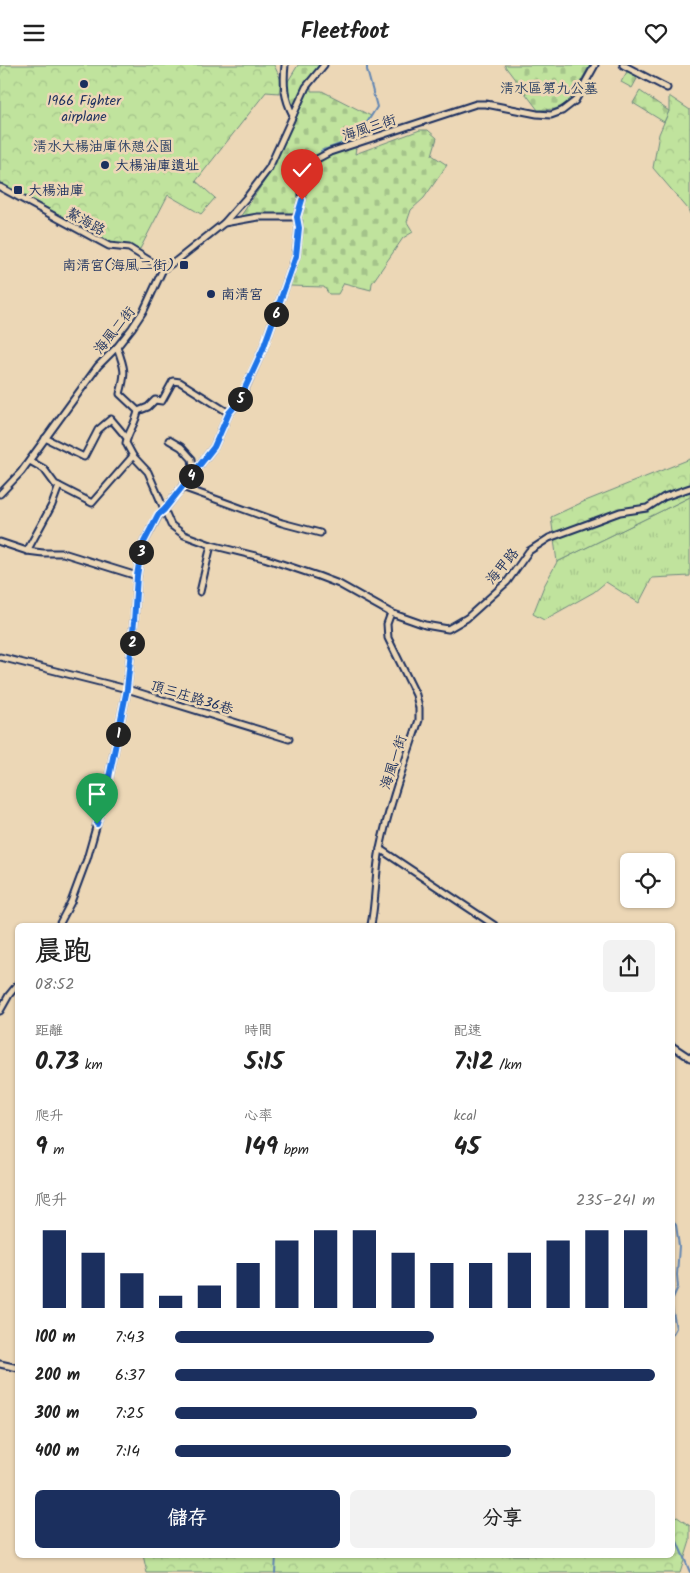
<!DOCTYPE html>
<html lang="zh-TW">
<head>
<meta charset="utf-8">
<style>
	body { margin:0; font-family:Kalam,"LXGW WenKai TC",sans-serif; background:#f2f2f2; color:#222; height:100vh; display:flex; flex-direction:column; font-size:19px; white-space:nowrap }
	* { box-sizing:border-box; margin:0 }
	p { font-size:16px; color:#767676 }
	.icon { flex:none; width:28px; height:28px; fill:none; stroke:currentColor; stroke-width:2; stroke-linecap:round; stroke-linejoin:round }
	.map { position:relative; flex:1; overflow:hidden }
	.drawer { position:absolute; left:15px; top:858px; width:660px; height:635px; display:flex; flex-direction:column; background:#fff; border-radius:8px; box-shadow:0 1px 4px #0004 }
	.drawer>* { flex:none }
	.buttons { position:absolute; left:620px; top:788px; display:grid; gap:10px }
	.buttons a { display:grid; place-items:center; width:55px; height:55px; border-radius:8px; background:#fff; box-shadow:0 1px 4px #0004; font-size:25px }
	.pin { position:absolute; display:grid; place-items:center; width:42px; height:42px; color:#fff; margin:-51px -21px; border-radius:50% 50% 50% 0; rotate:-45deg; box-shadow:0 0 5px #0007 }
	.pin .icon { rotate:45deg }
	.km { position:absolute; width:25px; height:25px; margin:-12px; border-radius:50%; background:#222; color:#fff; font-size:14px; line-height:25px; text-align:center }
	.round { display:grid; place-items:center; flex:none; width:52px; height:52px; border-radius:8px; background:#f2f2f2 }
	.headline { display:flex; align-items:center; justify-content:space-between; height:85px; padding:0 20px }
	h1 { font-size:28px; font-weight:600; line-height:38px }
	.figures { display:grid; grid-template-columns:repeat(3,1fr); gap:8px; height:85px; padding:5px 20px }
	.figures div { display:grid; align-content:center }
	.figures b { font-size:25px; font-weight:600 }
	.figures small { font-size:14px; font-weight:400 }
	.figures p { font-size:14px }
	.chart { height:140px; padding:10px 20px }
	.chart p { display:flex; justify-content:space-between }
	.chart svg { width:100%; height:90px; margin-top:5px; stroke:#1b2f5e; stroke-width:6 }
	.primary-button { display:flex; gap:10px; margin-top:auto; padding:10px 20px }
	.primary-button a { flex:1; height:58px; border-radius:8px; background:#1b2f5e; color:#fff; font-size:20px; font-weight:600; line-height:58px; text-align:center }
	.primary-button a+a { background:#f2f2f2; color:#222 }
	ul { padding:0 20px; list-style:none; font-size:16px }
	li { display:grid; grid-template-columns:80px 60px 1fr; align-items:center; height:38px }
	li i { height:12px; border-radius:6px; background:#1b2f5e }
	header { display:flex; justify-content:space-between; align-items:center; height:65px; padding:0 20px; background:#fff; font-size:22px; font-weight:600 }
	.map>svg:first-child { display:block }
	.grass { fill:url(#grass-tufts); stroke:#6e897e }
	.forest { fill:url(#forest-crowns); stroke:#6e897e }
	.cemetery { fill:url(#cemetery-stones); stroke:#6e897e }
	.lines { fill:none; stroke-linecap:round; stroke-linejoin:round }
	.stream { stroke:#6286b3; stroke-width:2 }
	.street-casing { stroke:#1b2f5e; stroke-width:9 }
	.street { stroke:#ecd7b6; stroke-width:5 }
	.route-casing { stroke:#fff; stroke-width:10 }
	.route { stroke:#1a73e8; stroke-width:6 }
	.poi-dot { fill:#1b2f5e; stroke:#ecd7b6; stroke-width:2 }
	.labels { text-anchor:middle; stroke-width:5; stroke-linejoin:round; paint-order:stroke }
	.park-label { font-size:14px; fill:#2c4164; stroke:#ecd7b6 }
	.poi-label { font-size:14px; fill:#1b2f5e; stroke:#ecd7b6; text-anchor:start }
	.street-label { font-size:14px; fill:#1b2f5e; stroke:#ecd7b6 }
</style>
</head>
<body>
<header><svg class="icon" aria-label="menu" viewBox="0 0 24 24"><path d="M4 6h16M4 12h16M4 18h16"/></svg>Fleetfoot<svg class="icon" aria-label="heart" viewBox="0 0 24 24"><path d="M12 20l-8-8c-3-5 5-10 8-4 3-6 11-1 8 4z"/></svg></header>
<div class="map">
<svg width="690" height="1508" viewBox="0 0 690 1508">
	<defs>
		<pattern id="grass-tufts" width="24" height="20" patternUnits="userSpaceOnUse" patternTransform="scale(1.25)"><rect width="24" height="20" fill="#c0e39d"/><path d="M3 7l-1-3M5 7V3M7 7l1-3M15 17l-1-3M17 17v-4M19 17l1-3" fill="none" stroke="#a4c38a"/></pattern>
		<pattern id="forest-crowns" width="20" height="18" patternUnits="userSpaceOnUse" patternTransform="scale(1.25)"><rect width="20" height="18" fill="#c0e39d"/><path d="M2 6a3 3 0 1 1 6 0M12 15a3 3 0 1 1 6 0" fill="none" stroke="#a4c38a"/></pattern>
		<pattern id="cemetery-stones" width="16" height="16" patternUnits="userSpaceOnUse" patternTransform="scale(1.25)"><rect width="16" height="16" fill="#c0e39d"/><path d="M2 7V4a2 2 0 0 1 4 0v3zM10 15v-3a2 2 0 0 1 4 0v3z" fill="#a4c38a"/></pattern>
	</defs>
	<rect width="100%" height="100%" fill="#ecd7b6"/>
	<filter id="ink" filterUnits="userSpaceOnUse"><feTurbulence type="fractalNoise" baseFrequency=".02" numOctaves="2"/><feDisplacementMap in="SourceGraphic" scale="10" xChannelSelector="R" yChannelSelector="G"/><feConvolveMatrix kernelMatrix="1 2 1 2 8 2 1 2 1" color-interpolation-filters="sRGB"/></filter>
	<g filter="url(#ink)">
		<polygon class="grass" points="690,432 690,511 652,513 639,538 606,517 594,527 544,555 533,549 544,521 557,497"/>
		<g class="forest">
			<polygon points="0,0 274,0 281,15 279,28 266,27 196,116 215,133 201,149 168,130 140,184 113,178 0,118"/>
			<polygon points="669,31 690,45 690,91 689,95 690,96 690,149 688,144 653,103 659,69 669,46"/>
			<polygon points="690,394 690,432 557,497 551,452 583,437"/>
			<polygon points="673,1449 690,1461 690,1476 680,1508 147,1508 143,1490 672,1490"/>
		</g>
		<g class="cemetery">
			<polygon points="298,0 322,0 311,13 311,26 322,26 371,51 357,76 355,89 420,65 428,65 437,73 432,90 447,100 424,133 411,145 407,157 413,167 403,173 372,218 371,225 344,218 338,229 329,229 324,222 290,221 297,197 303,155 293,153 236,158 272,105 291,61 286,38 287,18"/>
			<polygon points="504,0 590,0 568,38 555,44 538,45"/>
			<polygon points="628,5 638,12 632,23 621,17"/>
			<polygon points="640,26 669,46 664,57 633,38"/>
		</g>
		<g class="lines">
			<g class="stream">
				<polyline points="321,86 357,73 377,42 367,5 367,0"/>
				<polyline points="672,1155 676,1160 679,1181 677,1210 678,1222 672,1235"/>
				<polyline points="672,1242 676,1263 672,1270"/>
				<polyline points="672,1465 690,1507"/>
				<polyline points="275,1508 276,1490"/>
			</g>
			<defs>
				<g id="street">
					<path d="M285 0C283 19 284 33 293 50"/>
					<polyline points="623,0 667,23"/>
					<polyline points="0,122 109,181 129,183 163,204"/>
					<polyline points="224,158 247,132 269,103 306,22 324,0"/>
					<path d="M117 282C125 304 126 307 120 329L138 346C136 358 128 367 126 378L133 391 148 407 171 460 184 470 211 480 264 493 318 511 339 519 391 548 425 560 448 564 467 553 507 517 529 486 549 473 620 447 647 443 664 432 690 423"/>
					<polyline points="138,346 148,342 155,335 162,336 173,316 180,317 229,348"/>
					<polyline points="45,373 84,392 98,365 111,354 127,373"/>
					<polyline points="169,375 181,382 192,394 194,408"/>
					<polyline points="30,396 44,404 55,419 92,438 133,391"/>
					<polyline points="182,422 282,458 320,468"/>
					<polyline points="0,429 21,407 98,301 117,282 132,263 144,245 163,204 176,196 224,158 258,152 297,152"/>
					<polyline points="0,477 27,486 43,488 63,488 137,511"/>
					<polyline points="27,486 52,440 59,421"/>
					<polyline points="200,527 211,480"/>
					<polyline points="0,592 127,624 289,674"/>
					<polyline points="380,784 494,860"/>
					<polyline points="59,860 71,837 87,794 106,727 127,624 134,557 137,511 141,486 144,477 158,451 164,445 214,382 229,348 239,337 263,284 296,191 299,163 297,152 302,135 302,121 304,112 309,101 317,94 330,87 476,39 486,39 537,49 551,50 562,46 575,36 595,0"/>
					<path d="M371 860C376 835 375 809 380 784 389 740 405 697 419 655V643L416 630 388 573 387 559 391 548"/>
					<polyline points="0,946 9,930 18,919"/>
					<polyline points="672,981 690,993"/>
					<polyline points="0,1299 18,1303"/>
				</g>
			</defs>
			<use href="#street" class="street-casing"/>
			<use href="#street" class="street"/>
		</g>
	</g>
	<g class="lines" filter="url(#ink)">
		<defs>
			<polyline id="route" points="97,759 106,727 127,624 134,557 137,511 141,486 144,477 158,450 164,445 214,382 229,348 239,336 263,284 296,191 299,163 297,152 302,135"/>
		</defs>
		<use href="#route" class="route-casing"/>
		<use href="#route" class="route"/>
	</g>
	<g class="poi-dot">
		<circle cx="84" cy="19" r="5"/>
		<circle cx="105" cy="100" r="5"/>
		<rect x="13" y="120" width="10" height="10" rx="2.5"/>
		<rect x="179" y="195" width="10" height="10" rx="2.5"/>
		<circle cx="211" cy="229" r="5"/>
	</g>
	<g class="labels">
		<g class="park-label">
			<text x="549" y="28">清水區第九公墓</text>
			<text x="103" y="86">清水大楊油庫休憩公園</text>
		</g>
		<g class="poi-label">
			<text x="84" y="40" text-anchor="middle">1966 Fighter<tspan x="84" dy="16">airplane</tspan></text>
			<text x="115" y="105">大楊油庫遺址</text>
			<text x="28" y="130">大楊油庫</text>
			<text x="174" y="205" text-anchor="end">南清宮(海風二街)</text>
			<text x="221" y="234">南清宮</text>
		</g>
		<g class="street-label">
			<text transform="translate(369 62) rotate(-18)" y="5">海風三街</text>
			<text transform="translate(86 156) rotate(29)" y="5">鰲海路</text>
			<text transform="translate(114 265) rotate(-51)" y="5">海風二街</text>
			<text transform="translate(502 501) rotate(-50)" y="5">海甲路</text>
			<text transform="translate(192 632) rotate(17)" y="5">頂三庄路36巷</text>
			<text transform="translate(393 697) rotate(-72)" y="5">海風一街</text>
		</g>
	</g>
</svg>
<div class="buttons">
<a><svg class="icon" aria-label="locate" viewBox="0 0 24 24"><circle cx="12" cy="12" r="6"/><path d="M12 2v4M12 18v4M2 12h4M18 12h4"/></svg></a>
</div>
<div class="pin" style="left:97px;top:759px;background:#1e9e55"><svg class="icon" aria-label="arrive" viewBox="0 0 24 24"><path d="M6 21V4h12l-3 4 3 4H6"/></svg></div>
<div class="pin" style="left:302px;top:135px;background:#d93025"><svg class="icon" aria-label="check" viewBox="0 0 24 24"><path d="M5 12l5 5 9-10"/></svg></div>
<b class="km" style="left:118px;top:669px">1</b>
<b class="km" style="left:132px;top:578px">2</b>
<b class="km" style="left:141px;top:487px">3</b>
<b class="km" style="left:191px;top:411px">4</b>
<b class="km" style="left:240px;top:334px">5</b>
<b class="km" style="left:276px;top:249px">6</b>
<section class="drawer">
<div class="headline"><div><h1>晨跑</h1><p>08:52</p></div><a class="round"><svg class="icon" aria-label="share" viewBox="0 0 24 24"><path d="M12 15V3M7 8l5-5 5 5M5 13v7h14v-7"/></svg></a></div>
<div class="figures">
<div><p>距離</p><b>0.73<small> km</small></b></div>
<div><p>時間</p><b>5:15</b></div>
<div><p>配速</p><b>7:12<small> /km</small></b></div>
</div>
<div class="figures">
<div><p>爬升</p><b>9<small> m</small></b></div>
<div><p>心率</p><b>149<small> bpm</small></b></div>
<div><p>kcal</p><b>45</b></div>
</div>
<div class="chart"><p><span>爬升</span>235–241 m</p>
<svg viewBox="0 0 160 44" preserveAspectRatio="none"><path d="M5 44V6M15 44V17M25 44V27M35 44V38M45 44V33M55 44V22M65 44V11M75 44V6M85 44V6M95 44V17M105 44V22M115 44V22M125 44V17M135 44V11M145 44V6M155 44V6"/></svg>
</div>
<ul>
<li><b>100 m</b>7:43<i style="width:54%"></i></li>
<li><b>200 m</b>6:37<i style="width:100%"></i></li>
<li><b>300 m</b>7:25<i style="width:63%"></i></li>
<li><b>400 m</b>7:14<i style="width:70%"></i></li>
</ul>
<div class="primary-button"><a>儲存</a><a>分享</a></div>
</section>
</div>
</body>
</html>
